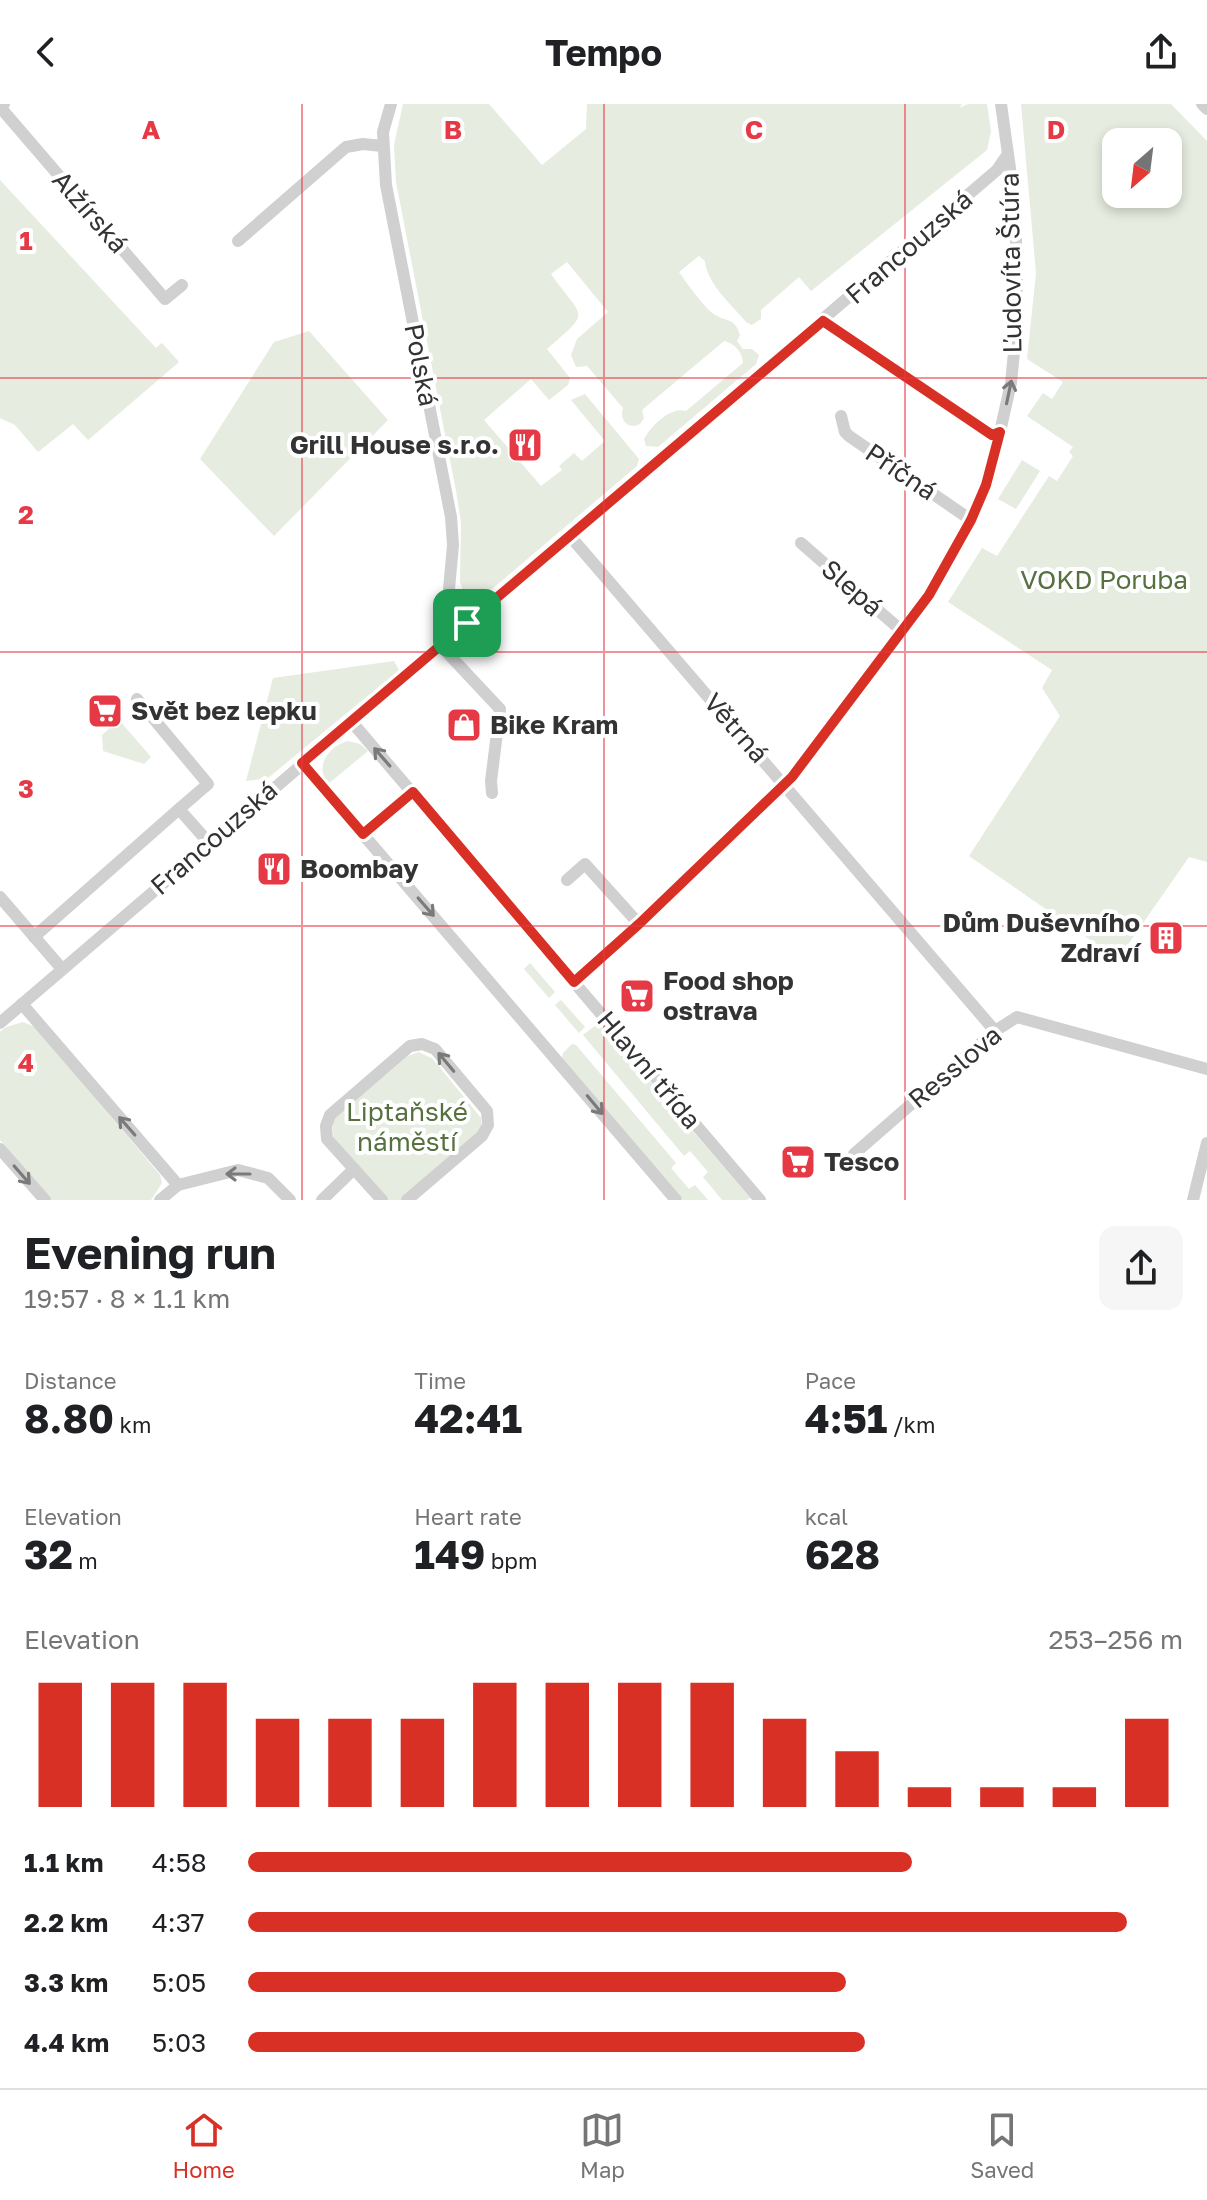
<!DOCTYPE html>
<html lang="en">
<head>
<meta charset="utf-8">
<style>
	body { margin:0; font-family:"Golos Text",sans-serif; background:#f6f6f6; color:#202124; height:100vh; display:flex; flex-direction:column; font-size:30px; white-space:nowrap }
	* { box-sizing:border-box; margin:0 }
	p { font-size:26px; color:#757577 }
	.icon { flex:none; width:44px; height:44px; fill:none; stroke:currentColor; stroke-width:2; stroke-linecap:round; stroke-linejoin:round }
	.map { position:relative; height:1096px; overflow:hidden }
	.side { display:flex; flex-direction:column; background:#fff; flex:1 }
	.side>* { flex:none }
	.needle { width:52px; rotate:208deg }
	.controls { position:absolute; left:1102px; top:24px; display:grid; gap:16px }
	.controls a { display:grid; place-items:center; width:80px; height:80px; border-radius:16px; background:#fff; box-shadow:0 4px 12px #0003; font-size:40px }
	.pin { position:absolute; display:grid; place-items:center; width:68px; height:68px; color:#fff; margin:-34px; border-radius:16px; box-shadow:0 4px 12px #0006 }
	.round { display:grid; place-items:center; flex:none; width:84px; height:84px; border-radius:16px; background:#f6f6f6 }
	.overview { display:flex; align-items:center; justify-content:space-between; height:136px; padding:0 24px }
	h1 { font-size:44px; font-weight:700; line-height:60px }
	.metrics { display:grid; grid-template-columns:repeat(3,1fr); gap:12px; height:136px; padding:8px 24px }
	.metrics div { display:grid; align-content:center }
	.metrics b { font-size:40px; font-weight:700 }
	.metrics small { font-size:22px; font-weight:400 }
	.metrics p { font-size:22px }
	.chart { height:224px; padding:16px 24px }
	.chart p { display:flex; justify-content:space-between }
	.chart svg { width:100%; height:144px; margin-top:8px; stroke:#d93025; stroke-width:6 }
	ul { padding:0 24px; list-style:none; font-size:26px }
	li { display:grid; grid-template-columns:128px 96px 1fr; align-items:center; height:60px }
	li i { height:20px; border-radius:10px; background:#d93025 }
	header { display:flex; justify-content:space-between; align-items:center; height:104px; padding:0 24px; background:#fff; font-size:36px; font-weight:700 }
	.dock { display:flex; justify-content:space-around; align-items:center; height:112px; border-top:2px solid #e0e0e0; background:#fff; font-size:22px; color:#757577 }
	.dock a { display:grid; justify-items:center; gap:4px }
	.dock .selected { color:#d93025 }
	.map>svg:first-child { display:block }
	.green { fill:#e6ecdf; fill-rule:evenodd }
	.lines { fill:none; stroke-linecap:round; stroke-linejoin:round }
	.minor { stroke:#d0d0d0; stroke-width:12 }
	.oneway { stroke:#7a7a7a }
	.route-casing { stroke:#fff; stroke-width:16 }
	.route { stroke:#d93025; stroke-width:10 }
	.grid { fill:none; stroke:#e63946; stroke-width:2; stroke-opacity:0.55 }
	.labels { text-anchor:middle; stroke-width:8; stroke-linejoin:round; paint-order:stroke }
	.street-label { font-size:26px; fill:#333; stroke:#fff }
	.poi-label { font-size:26px; font-weight:bold; fill:#333; stroke:#fff; text-anchor:start }
	.park-label { font-size:26px; fill:#56703f; stroke:#fff }
	.grid-label { font-size:26px; text-anchor:middle; font-weight:bold; fill:#e63946; stroke:#fff; stroke-width:8; stroke-linejoin:round; paint-order:stroke }
</style>
</head>
<body>
<header><svg class="icon" aria-label="back" viewBox="0 0 24 24"><path d="M15 5l-7 7 7 7"/></svg>Tempo<svg class="icon" aria-label="share" viewBox="0 0 24 24"><path d="M12 15V3M7 8l5-5 5 5M5 13v7h14v-7"/></svg></header>
<div class="map">
<svg width="1207" height="1096" viewBox="0 0 1207 1096">
	<rect width="100%" height="100%" fill="#fff"/>
	<g class="green">
		<path d="M403 0H489L542 61 586 25 587 0H962L959 4 968 0H987L991 27 987 46 811 187 799 173 761 206V215L752 221 746 218C732 201 707 180 705 157L699 152 679 168C685 177 708 209 717 212 729 218 735 215 740 231L737 237 743 245H752L759 251 756 260 658 343 646 342 644 335C651 322 671 302 686 307L743 259C742 247 735 240 724 237L642 306 644 314 640 320C628 326 619 316 623 304L587 262 576 263 571 251 577 235 608 208 567 158 551 170C582 215 594 205 547 245L570 274 568 281 549 296 531 275 484 316 541 382 562 366 559 362 574 349 582 357 605 337 571 296 585 290 639 355 637 362 485 491 478 493 463 486 460 478 461 418 456 387 396 78 394 41Z"/>
		<path d="M1021 0H1171L1207 37V758L1189 753 1118 855 969 752 1060 612 1042 584 1052 566 948 498 982 444 997 452 1049 372 1057 377 1073 352 1069 348 1073 343 1027 312 1043 289 1052 295 1063 278 1027 255 1036 169ZM1168 38V90H1116V38Z"/>
		<polygon points="0,76 156,244 162,239 179,258 88,336 73,320 38,348 15,321 0,314"/>
		<polygon points="309,227 388,316 274,432 200,355 274,238"/>
		<polygon points="1022,356 1040,367 1016,405 998,395"/>
		<polygon points="394,557 399,566 268,674 246,677 273,574"/>
		<polygon points="119,616 151,653 144,660 103,647 102,631"/>
		<path d="M348 637 360 640 368 647 328 680C314 662 329 642 348 637Z"/>
		<polygon points="530,859 555,888 549,894 524,865"/>
		<polygon points="561,896 585,923 579,929 555,901"/>
		<polygon points="23,918 35,923 160,1071 162,1079 151,1096 51,1096 0,1036 0,928 6,923"/>
		<polygon points="596,921 602,921 750,1094 747,1096 722,1096 703,1073 708,1068 690,1047 684,1052 583,931"/>
		<polygon points="572,940 576,941 676,1059 671,1064 689,1085 695,1081 708,1096 683,1096 562,954 563,949"/>
		<polygon points="419,948 433,955 481,1014 481,1025 475,1036 402,1096 387,1096 334,1037 332,1017 408,952"/>
	</g>
	<g class="lines">
		<g class="minor">
			<polyline points="4,0 0,3 165,195 182,181"/>
			<polyline points="391,0 383,28 386,81 451,413 453,441 449,485 453,501 467,519"/>
			<polyline points="1202,0 1207,5"/>
			<polyline points="238,137 346,43 363,40 382,42"/>
			<polyline points="823,217 992,331 1000,328"/>
			<polyline points="841,312 845,328 849,332 971,416"/>
			<polyline points="570,432 995,927"/>
			<polyline points="801,439 903,528"/>
			<polyline points="440,541 500,605 491,677 492,689"/>
			<polyline points="137,595 208,680 179,705 209,739"/>
			<polyline points="351,617 760,1096"/>
			<polyline points="302,659 676,1096"/>
			<polyline points="363,730 413,688"/>
			<polyline points="567,776 585,760 639,820"/>
			<polyline points="0,793 62,865"/>
			<polyline points="34,833 179,705"/>
			<polyline points="574,878 785,681 919,506 971,416 995,350 1011,279 1016,228 1017,158 1014,93 1008,50"/>
			<polyline points="22,900 178,1081"/>
			<polyline points="0,919 997,66 1008,50 1001,0"/>
			<polyline points="0,1045 45,1096"/>
			<polyline points="854,1050 995,927 1017,913 1207,965"/>
			<polyline points="160,1096 178,1081 238,1066 268,1074 290,1096"/>
			<polyline points="322,1096 354,1065"/>
			<polyline points="382,1096 327,1035 326,1022 330,1011 410,942 422,940 435,945 487,1007 488,1021 482,1032 407,1096"/>
			<polyline points="1193,1096 1207,1039"/>
		</g>
	</g>
	<defs><path id="oneway-shaft" d="M-6 0H5M1.5-3L5.5 0L1.5 3" fill="none" stroke-width="1.6" stroke-linecap="round" stroke-linejoin="round" transform="scale(2)"/></defs>
	<g class="oneway">
		<use href="#oneway-shaft" transform="translate(1009 288) rotate(-78)"/>
		<use href="#oneway-shaft" transform="translate(382 653) rotate(-131)"/>
		<use href="#oneway-shaft" transform="translate(426 803) rotate(49)"/>
		<use href="#oneway-shaft" transform="translate(446 958) rotate(-130)"/>
		<use href="#oneway-shaft" transform="translate(595 1001) rotate(50)"/>
		<use href="#oneway-shaft" transform="translate(127 1022) rotate(-131)"/>
		<use href="#oneway-shaft" transform="translate(238 1070) rotate(-180)"/>
		<use href="#oneway-shaft" transform="translate(22 1071) rotate(49)"/>
	</g>
	<g class="lines">
		<defs>
			<polygon id="route" points="823,217 992,331 1000,328 986,381 971,416 929,491 792,673 639,820 574,878 413,688 363,730 302,659"/>
		</defs>
		<use href="#route" class="route-casing"/>
		<use href="#route" class="route"/>
	</g>
	<path class="grid" d="M302 0V1096M604 0V1096M905 0V1096M0 274H1207M0 548H1207M0 822H1207"/>
	<defs>
		<symbol id="restaurant-square" viewBox="-11 -11 22 22"><rect x="-9" y="-9" width="18" height="18" rx="4" fill="#e63946" stroke="#fff"/><path d="M-5-6h1v4h1v-4h1v4h1v-4h1v5L-1.5 .5V6h-2V.5L-5-1ZM5-6V6H3V1.5H1.5Q1.5-4 5-6Z" fill="#fff"/></symbol>
		<symbol id="supermarket-square" viewBox="-11 -11 22 22"><rect x="-9" y="-9" width="18" height="18" rx="4" fill="#e63946" stroke="#fff"/><path d="M-6-5.5h2.5l.6 2H6L4.5 2H-2.5L-4.4-4H-6ZM-1.5 3.2a1.3 1.3 0 1 0 .1 0ZM3 3.2a1.3 1.3 0 1 0 .1 0Z" fill="#fff"/></symbol>
		<symbol id="shop-square" viewBox="-11 -11 22 22"><rect x="-9" y="-9" width="18" height="18" rx="4" fill="#e63946" stroke="#fff"/><path d="M-5-2.5h2.3a2.7 3.5 0 0 1 5.4 0H5L5.5 6h-11ZM-1.5-2.5h3a1.5 2.3 0 0 0-3 0Z" fill="#fff"/></symbol>
		<symbol id="building-square" viewBox="-11 -11 22 22"><rect x="-9" y="-9" width="18" height="18" rx="4" fill="#e63946" stroke="#fff"/><path d="M-4-6H4V6H1V3H-1V6H-4ZM-2.5-4.3h1.7v1.8h-1.7ZM.8-4.3h1.7v1.8H.8ZM-2.5-1h1.7V.8h-1.7ZM.8-1h1.7V.8H.8Z" fill="#fff"/></symbol>
	</defs>
	<g fill-rule="evenodd">
		<use href="#restaurant-square" x="505" y="321" width="40" height="40"/>
		<use href="#supermarket-square" x="85" y="587" width="40" height="40"/>
		<use href="#shop-square" x="444" y="601" width="40" height="40"/>
		<use href="#restaurant-square" x="254" y="745" width="40" height="40"/>
		<use href="#building-square" x="1146" y="814" width="40" height="40"/>
		<use href="#supermarket-square" x="617" y="872" width="40" height="40"/>
		<use href="#supermarket-square" x="778" y="1038" width="40" height="40"/>
	</g>
	<g class="labels">
		<g class="street-label">
			<text transform="translate(90 108) rotate(49)" y="9">Alžírská</text>
			<text transform="translate(909 143) rotate(-41)" y="9">Francouzská</text>
			<text transform="translate(1011 159) rotate(-91)" y="9">Ľudovíta Štúra</text>
			<text transform="translate(421 261) rotate(79)" y="9">Polská</text>
			<text transform="translate(901 368) rotate(34)" y="9">Příčná</text>
			<text transform="translate(852 484) rotate(41)" y="9">Slepá</text>
			<text transform="translate(736 624) rotate(49)" y="9">Větrná</text>
			<text transform="translate(214 734) rotate(-41)" y="9">Francouzská</text>
			<text transform="translate(955 963) rotate(-40)" y="9">Resslova</text>
			<text transform="translate(649 966) rotate(50)" y="9">Hlavní třída</text>
		</g>
		<g class="poi-label">
			<text x="499" y="350" text-anchor="end">Grill House s.r.o.</text>
			<text x="131" y="616">Svět bez lepku</text>
			<text x="490" y="630">Bike Kram</text>
			<text x="300" y="774">Boombay</text>
			<text x="1140" y="828" text-anchor="end">Dům Duševního<tspan x="1140" dy="30">Zdraví</tspan></text>
			<text x="663" y="886">Food shop<tspan x="663" dy="30">ostrava</tspan></text>
			<text x="824" y="1067">Tesco</text>
		</g>
		<g class="park-label">
			<text x="1104" y="485">VOKD Poruba</text>
			<text x="407" y="1017">Liptaňské<tspan x="407" dy="30">náměstí</tspan></text>
		</g>
	</g>
	<g class="grid-label">
		<text x="151" y="35">A</text>
		<text x="453" y="35">B</text>
		<text x="754" y="35">C</text>
		<text x="1056" y="35">D</text>
		<text x="26" y="146">1</text>
		<text x="26" y="420">2</text>
		<text x="26" y="694">3</text>
		<text x="26" y="968">4</text>
	</g>
</svg>
<div class="controls">
<a><svg class="needle" viewBox="-14 -14 28 28"><path d="M0-13l5 13h-10z" fill="#e53935"/><path d="M0 13l5-13h-10z" fill="#757577"/></svg></a>
</div>
<div class="pin" style="left:467px;top:519px;background:#1e9e55"><svg class="icon" aria-label="arrive" viewBox="0 0 24 24"><path d="M6 21V4h12l-3 4 3 4H6"/></svg></div>
</div>
<section class="side">
<div class="overview"><div><h1>Evening run</h1><p>19:57 · 8 × 1.1 km</p></div><a class="round"><svg class="icon" aria-label="share" viewBox="0 0 24 24"><path d="M12 15V3M7 8l5-5 5 5M5 13v7h14v-7"/></svg></a></div>
<div class="metrics">
<div><p>Distance</p><b>8.80<small> km</small></b></div>
<div><p>Time</p><b>42:41</b></div>
<div><p>Pace</p><b>4:51<small> /km</small></b></div>
</div>
<div class="metrics">
<div><p>Elevation</p><b>32<small> m</small></b></div>
<div><p>Heart rate</p><b>149<small> bpm</small></b></div>
<div><p>kcal</p><b>628</b></div>
</div>
<div class="chart"><p><span>Elevation</span>253–256 m</p>
<svg viewBox="0 0 160 44" preserveAspectRatio="none"><path d="M5 44V6M15 44V6M25 44V6M35 44V17M45 44V17M55 44V17M65 44V6M75 44V6M85 44V6M95 44V6M105 44V17M115 44V27M125 44V38M135 44V38M145 44V38M155 44V17"/></svg>
</div>
<ul>
<li><b>1.1 km</b>4:58<i style="width:71%"></i></li>
<li><b>2.2 km</b>4:37<i style="width:94%"></i></li>
<li><b>3.3 km</b>5:05<i style="width:64%"></i></li>
<li><b>4.4 km</b>5:03<i style="width:66%"></i></li>
</ul>
</section>
<nav class="dock">
<a class="selected"><svg class="icon" aria-label="home" viewBox="0 0 24 24"><path d="M3 11l9-7 9 7M6 9v11h12V9"/></svg>Home</a>
<a><svg class="icon" aria-label="map" viewBox="0 0 24 24"><path d="M3 6l6-2 6 2 6-2v14l-6 2-6-2-6 2zM9 4v14M15 6v14"/></svg>Map</a>
<a><svg class="icon" aria-label="saved" viewBox="0 0 24 24"><path d="M7 4h10v16l-5-4-5 4z"/></svg>Saved</a>
</nav>
</body>
</html>
